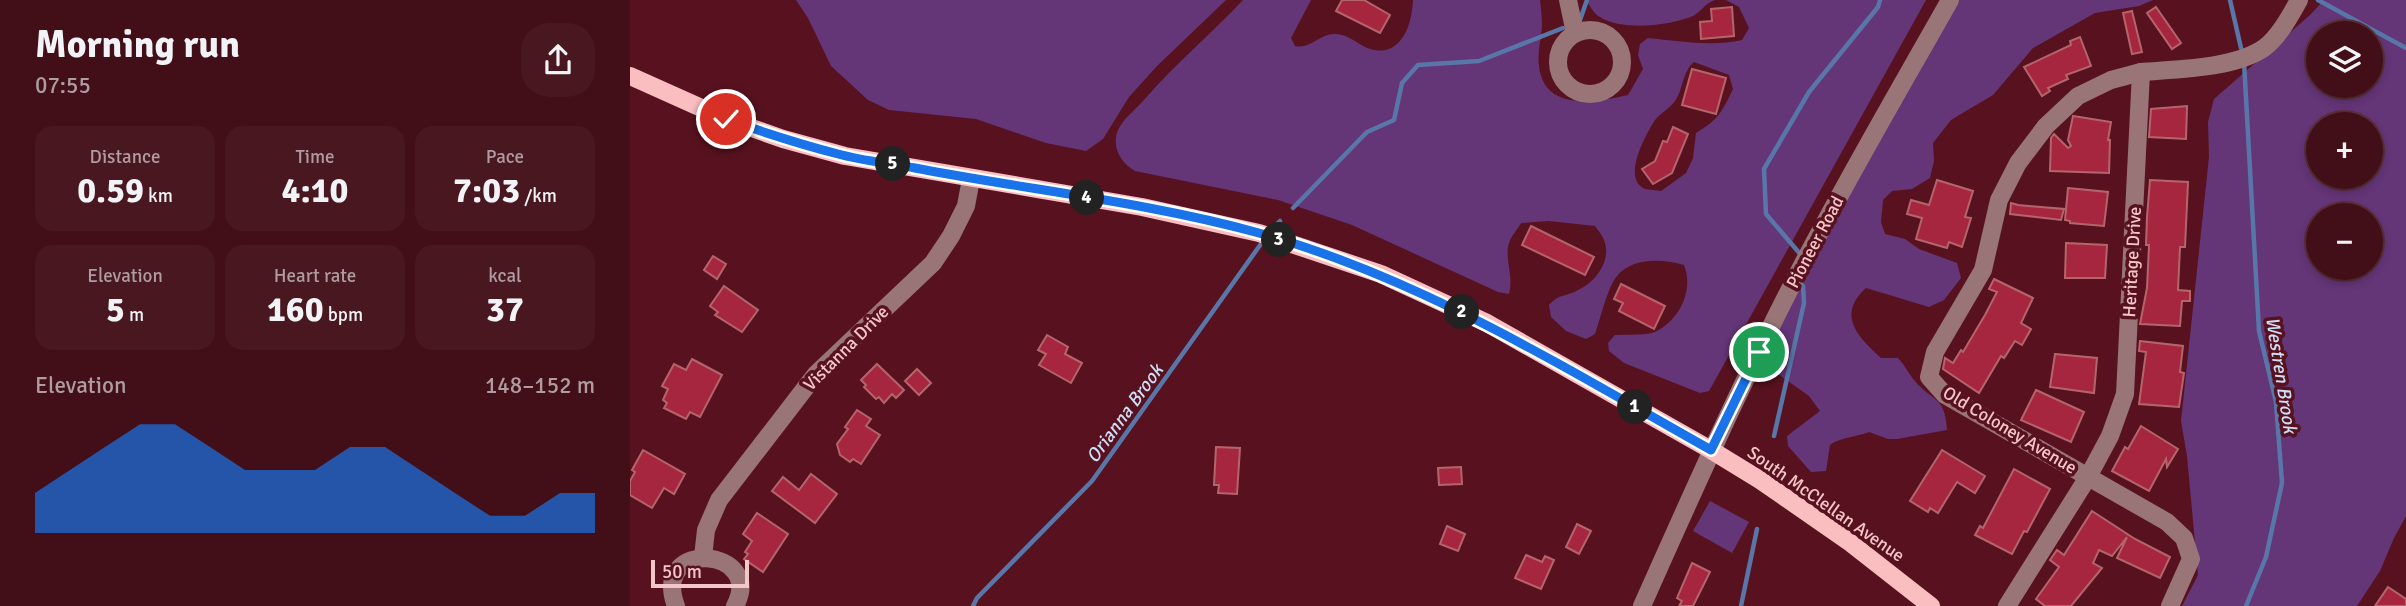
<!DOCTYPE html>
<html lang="en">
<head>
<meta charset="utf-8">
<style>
	body { margin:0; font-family:Signika,sans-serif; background:#491720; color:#f1f3f6; height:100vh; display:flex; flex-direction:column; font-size:26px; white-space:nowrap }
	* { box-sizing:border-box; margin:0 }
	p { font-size:23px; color:#ae9ca1 }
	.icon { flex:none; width:38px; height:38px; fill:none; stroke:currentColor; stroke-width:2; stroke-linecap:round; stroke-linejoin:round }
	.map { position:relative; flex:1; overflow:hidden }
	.drawer { display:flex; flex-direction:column; background:#420e17; width:630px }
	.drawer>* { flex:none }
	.controls { position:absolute; left:1676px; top:21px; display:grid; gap:14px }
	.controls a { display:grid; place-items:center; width:77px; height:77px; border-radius:50%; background:#420e17; box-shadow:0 4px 10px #0003,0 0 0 2px #5a2e36; font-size:35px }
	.scale { position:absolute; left:21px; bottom:18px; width:98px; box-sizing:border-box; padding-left:7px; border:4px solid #f3c6c8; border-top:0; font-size:19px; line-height:24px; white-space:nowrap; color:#f3c6c8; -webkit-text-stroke:5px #58121f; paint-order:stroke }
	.pin { position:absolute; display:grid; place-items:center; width:60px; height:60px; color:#fff; margin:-30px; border:4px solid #fff; border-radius:50%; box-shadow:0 2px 7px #0007 }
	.km { position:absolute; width:35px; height:35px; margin:-18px; border-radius:50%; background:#222; color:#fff; font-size:19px; line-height:35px; text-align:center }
	.round { display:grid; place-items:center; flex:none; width:74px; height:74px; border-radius:28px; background:#491720 }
	.overview { display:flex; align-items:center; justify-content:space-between; height:119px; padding:0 35px }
	h1 { font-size:38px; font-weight:700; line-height:52px }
	.stats { display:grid; grid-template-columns:repeat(3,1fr); gap:10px; height:119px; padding:7px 35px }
	.stats div { display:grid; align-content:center; border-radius:18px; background:#491720; text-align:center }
	.stats b { font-size:35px; font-weight:700 }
	.stats small { font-size:19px; font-weight:400 }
	.stats p { font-size:19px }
	.chart { height:196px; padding:14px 35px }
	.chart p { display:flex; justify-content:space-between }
	.chart svg { width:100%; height:126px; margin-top:7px; fill:#1a73e8; opacity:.7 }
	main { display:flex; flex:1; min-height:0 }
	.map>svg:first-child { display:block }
	.green { fill:#643577; fill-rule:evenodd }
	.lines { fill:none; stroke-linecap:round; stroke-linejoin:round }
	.stream { stroke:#5976a9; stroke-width:4.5 }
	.building { fill:#a6253f; stroke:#b4656c; stroke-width:2 }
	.minor { stroke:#997577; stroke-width:18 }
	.major { stroke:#fabec1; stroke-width:18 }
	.route-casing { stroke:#fff; stroke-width:14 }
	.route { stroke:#1a73e8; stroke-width:9 }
	.labels { text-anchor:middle; stroke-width:7; stroke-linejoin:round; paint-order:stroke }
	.street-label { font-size:18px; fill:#f3c6c8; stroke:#58121f }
	.water-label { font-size:19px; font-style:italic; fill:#cddff8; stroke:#58121f }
</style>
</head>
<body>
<main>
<section class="drawer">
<div class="overview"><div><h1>Morning run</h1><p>07:55</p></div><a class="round"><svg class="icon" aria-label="share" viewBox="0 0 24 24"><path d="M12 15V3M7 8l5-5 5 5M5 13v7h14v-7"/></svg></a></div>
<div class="stats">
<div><p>Distance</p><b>0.59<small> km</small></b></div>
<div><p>Time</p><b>4:10</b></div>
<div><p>Pace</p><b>7:03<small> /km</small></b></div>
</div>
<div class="stats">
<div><p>Elevation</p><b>5<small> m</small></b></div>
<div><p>Heart rate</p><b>160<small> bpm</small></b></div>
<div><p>kcal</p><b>37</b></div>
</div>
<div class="chart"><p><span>Elevation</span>148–152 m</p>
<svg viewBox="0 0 160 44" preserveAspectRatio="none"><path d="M0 44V30L10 22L20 14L30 6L40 6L50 14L60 22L70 22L80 22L90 14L100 14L110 22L120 30L130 38L140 38L150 30L160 30V44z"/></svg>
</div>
</section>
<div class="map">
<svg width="1776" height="606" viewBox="0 0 1776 606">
	<rect width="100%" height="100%" fill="#58121f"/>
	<g class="green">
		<polygon points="166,0 596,0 527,66 499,97 473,139 456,151 416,143 346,119 259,110 238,100 201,66 178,18"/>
		<path d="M613 0H681L661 38 665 46C679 50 691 33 705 34 719 34 728 45 740 49 772 58 782 24 783 0H910C911 9 912 18 912 27 911 40 907 53 909 66 914 112 966 102 998 95L1013 69 1008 55 1010 44 1018 38C1048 41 1082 47 1112 40L1119 28 1109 7 1096 0H1296L1088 375 1079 391 1070 393 994 363 979 351 978 343 985 335C997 334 1015 336 1025 332 1050 320 1064 290 1054 265 1033 259 1003 257 987 276 978 286 970 320 965 334L956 339 936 331 921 317 919 305C930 293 936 297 948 290 966 282 982 260 974 240 972 235 968 230 965 226L919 221 891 223C888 229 881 236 879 243 874 259 884 275 879 294L868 292 722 225 648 200 505 171C491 163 481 147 488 130 493 119 505 110 513 101 544 65 581 34 613 0ZM1064 62 1099 75 1103 89C1092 112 1088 120 1066 133L1063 158 1056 173 1031 191C1027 190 1019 190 1015 189 991 179 1016 134 1025 120 1031 113 1040 108 1045 101 1054 88 1052 72 1064 62Z"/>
		<path d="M956 0H1085C1075 3 1071 12 1063 16 1039 26 992 31 970 17 964 14 960 6 956 0Z"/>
		<path d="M1327 0H1523L1509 6 1465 13 1403 48 1363 95 1321 120 1303 143 1304 161 1300 178 1282 189 1262 191 1253 200 1251 222 1255 234 1275 239 1289 249 1327 263 1331 278 1314 300 1299 307 1236 288C1206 315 1228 337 1251 358H1268C1275 365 1278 373 1284 380 1302 402 1315 395 1317 430L1267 439H1258L1239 432C1226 437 1211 437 1200 445L1196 471 1181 472 1158 446 1157 436 1190 411 1179 396 1148 374 1138 357 1160 303Z"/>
		<path d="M1694 0H1776V516L1764 538 1750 571 1727 606H1552L1568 575 1557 456 1551 421 1579 157 1578 122 1584 99 1680 15ZM1689 33H1741V86H1689ZM1689 124H1741V177H1689ZM1689 215H1741V268H1689Z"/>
		<polygon points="1080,501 1119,522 1102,553 1063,531"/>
	</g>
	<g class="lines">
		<g class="stream">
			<polyline points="1600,0 1611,48"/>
			<polyline points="1688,0 1776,48"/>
			<polyline points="950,20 957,0"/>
			<polyline points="1614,62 1629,331 1646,402 1652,483 1636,557 1616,606"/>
			<polyline points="663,208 737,132 764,120 772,83 788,65 849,61 933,28"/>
			<polyline points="640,231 650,221"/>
			<polyline points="1171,255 1136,214 1134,169 1179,92 1248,7 1250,0"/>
			<polyline points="1144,436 1174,303 1173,286"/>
			<polyline points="343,606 347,598 462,481 633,241"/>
			<polyline points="1111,606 1127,529"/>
		</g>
	</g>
	<g class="building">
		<polygon points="712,0 734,0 760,15 750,33 706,11"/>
		<polygon points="1102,7 1104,36 1071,39 1070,22 1082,21 1081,9"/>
		<polygon points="1526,7 1551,43 1542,49 1517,13"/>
		<polygon points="1502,11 1512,52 1502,54 1493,13"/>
		<polygon points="1450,37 1461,66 1436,75 1438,79 1418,88 1420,91 1412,96 1394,67 1441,45 1440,41"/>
		<polygon points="1062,69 1096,78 1086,114 1052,105"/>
		<polygon points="1557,106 1556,139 1519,137 1521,109"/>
		<polygon points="1443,116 1481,122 1478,140 1480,140 1479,173 1420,171 1421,138 1424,134 1438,148 1441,146 1438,140"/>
		<polygon points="1043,127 1058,134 1042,173 1023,184 1012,169 1025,161 1033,141 1037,142"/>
		<polygon points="1307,180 1343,191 1335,217 1341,218 1332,247 1319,242 1317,248 1286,239 1292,218 1277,214 1281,200 1299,205"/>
		<polygon points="1520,180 1558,182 1555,247 1550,247 1548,290 1560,291 1560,301 1552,301 1550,326 1510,324 1517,288 1519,245 1516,245 1517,217"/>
		<polygon points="1438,188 1478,192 1474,226 1440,223 1440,221 1435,220"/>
		<polygon points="1381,203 1388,205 1434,209 1431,220 1380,214"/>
		<polygon points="901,226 964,257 955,275 892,245"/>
		<polygon points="1436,243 1477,245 1475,278 1435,278"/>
		<polygon points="83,256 96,264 87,279 74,270"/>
		<polygon points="1364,279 1403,298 1391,323 1401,329 1392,345 1385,341 1374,358 1371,356 1349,393 1313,369 1315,358 1323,363 1331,350 1333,352 1355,315 1367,292 1359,289"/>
		<polygon points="991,284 1035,306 1024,329 989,311 993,303 984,299"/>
		<polygon points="94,286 128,310 112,332 85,315 88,312 80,306"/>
		<polygon points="417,335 438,347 435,354 452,363 441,383 409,365 416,354 408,350"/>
		<polygon points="1510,341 1553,346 1550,372 1554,373 1549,407 1509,404 1516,352 1509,351"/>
		<polygon points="1425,354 1467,358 1464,393 1420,387"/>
		<polygon points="62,359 92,375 70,417 60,412 56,419 34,408 37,403 33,400 38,389 32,386 44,364 56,370"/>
		<polygon points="247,364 274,390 266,398 262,394 254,403 249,397 246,399 234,387 236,385 231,380"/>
		<polygon points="287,369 301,383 289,395 275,381"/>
		<polygon points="1406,390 1454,412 1441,442 1391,420"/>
		<polygon points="227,410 241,419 236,426 250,435 231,464 223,459 220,462 210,455 207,444 218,429 215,427"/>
		<polygon points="1511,426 1548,449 1537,467 1536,459 1519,491 1482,471 1495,447 1498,449"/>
		<polygon points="586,447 610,448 607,494 588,493 589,485 584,485"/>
		<polygon points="13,450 55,474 44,494 34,488 22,508 0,495 0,481 5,472 2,470"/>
		<polygon points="1312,450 1355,476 1345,493 1327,482 1308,513 1300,508 1298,512 1280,501"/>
		<polygon points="831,467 832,484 809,485 808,468"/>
		<polygon points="1384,469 1420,489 1397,532 1394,531 1382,554 1345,535 1350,526 1353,528"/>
		<polygon points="181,474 207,494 185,523 142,491 153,477 169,490"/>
		<polygon points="1462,511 1505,539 1540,557 1530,578 1487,558 1497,537 1482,556 1469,550 1463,563 1472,568 1441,606 1415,606 1406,599 1429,567 1420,560 1427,550 1434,555"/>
		<polygon points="127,513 158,534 133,572 114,559 118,554 115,552 122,541 113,534"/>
		<polygon points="947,524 961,531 949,554 936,547"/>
		<polygon points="817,526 835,534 828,551 810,544"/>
		<polygon points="896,555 912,562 915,556 924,560 911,589 885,578"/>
		<polygon points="1062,563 1080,572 1063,606 1049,606 1052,601 1047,598"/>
		<polygon points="1758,587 1776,599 1776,606 1745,606"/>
	</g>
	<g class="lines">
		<g class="minor">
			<polyline points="938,0 945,33"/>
			<circle cx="960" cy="62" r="32"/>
			<polyline points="1511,72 1481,80 1448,96 1416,126 1388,163 1369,200 1353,270 1305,352 1299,377 1315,395 1537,522 1554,538 1561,559 1540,606"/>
			<polyline points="73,557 76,530 89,500 186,374 303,263 321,236 336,206 341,179"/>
			<path d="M46 606C20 537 136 548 105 606"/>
			<path d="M1012 606C1061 496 1110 386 1165 279 1214 184 1268 92 1320 0"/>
			<path d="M1377 606 1458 477 1480 436 1495 394 1511 72C1547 69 1603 69 1634 48 1649 37 1660 16 1669 0"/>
		</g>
		<polyline class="major" points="0,76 96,119 153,139 215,156 512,207 629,233 751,274 857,323 1081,450 1130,480 1218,541 1301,606"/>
	</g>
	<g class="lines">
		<defs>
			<path id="route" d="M96 119C135 133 173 145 212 155 236 161 261 164 285 168 399 190 517 202 629 233 791 278 935 368 1081 450L1129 352"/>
		</defs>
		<use href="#route" class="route-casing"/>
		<use href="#route" class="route"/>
	</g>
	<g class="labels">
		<g class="street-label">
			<text transform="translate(1185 242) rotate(-62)" y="6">Pioneer Road</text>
			<text transform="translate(1502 262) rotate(-87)" y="6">Heritage Drive</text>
			<text transform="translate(216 348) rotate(-45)" y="6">Vistanna Drive</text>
			<text transform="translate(1380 430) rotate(31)" y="6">Old Coloney Avenue</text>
			<text transform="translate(1196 504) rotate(35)" y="6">South McClellan Avenue</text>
		</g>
		<g class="water-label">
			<text transform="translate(1652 375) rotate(81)" y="7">Westren Brook</text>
			<text transform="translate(494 413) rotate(-54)" y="7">Orianna Brook</text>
		</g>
	</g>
</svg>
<div class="controls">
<a><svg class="icon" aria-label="layers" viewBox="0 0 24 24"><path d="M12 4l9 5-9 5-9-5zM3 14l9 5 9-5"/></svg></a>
<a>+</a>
<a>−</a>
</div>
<div class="scale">50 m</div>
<div class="pin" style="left:1129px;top:352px;background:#1e9e55"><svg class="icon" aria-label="arrive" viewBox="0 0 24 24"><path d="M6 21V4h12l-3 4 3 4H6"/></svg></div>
<div class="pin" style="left:96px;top:119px;background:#d93025"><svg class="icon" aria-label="check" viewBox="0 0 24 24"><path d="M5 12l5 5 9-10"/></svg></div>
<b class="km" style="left:1005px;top:407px">1</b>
<b class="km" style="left:832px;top:312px">2</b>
<b class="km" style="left:649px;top:240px">3</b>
<b class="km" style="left:457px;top:198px">4</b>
<b class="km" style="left:263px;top:164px">5</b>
</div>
</main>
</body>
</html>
